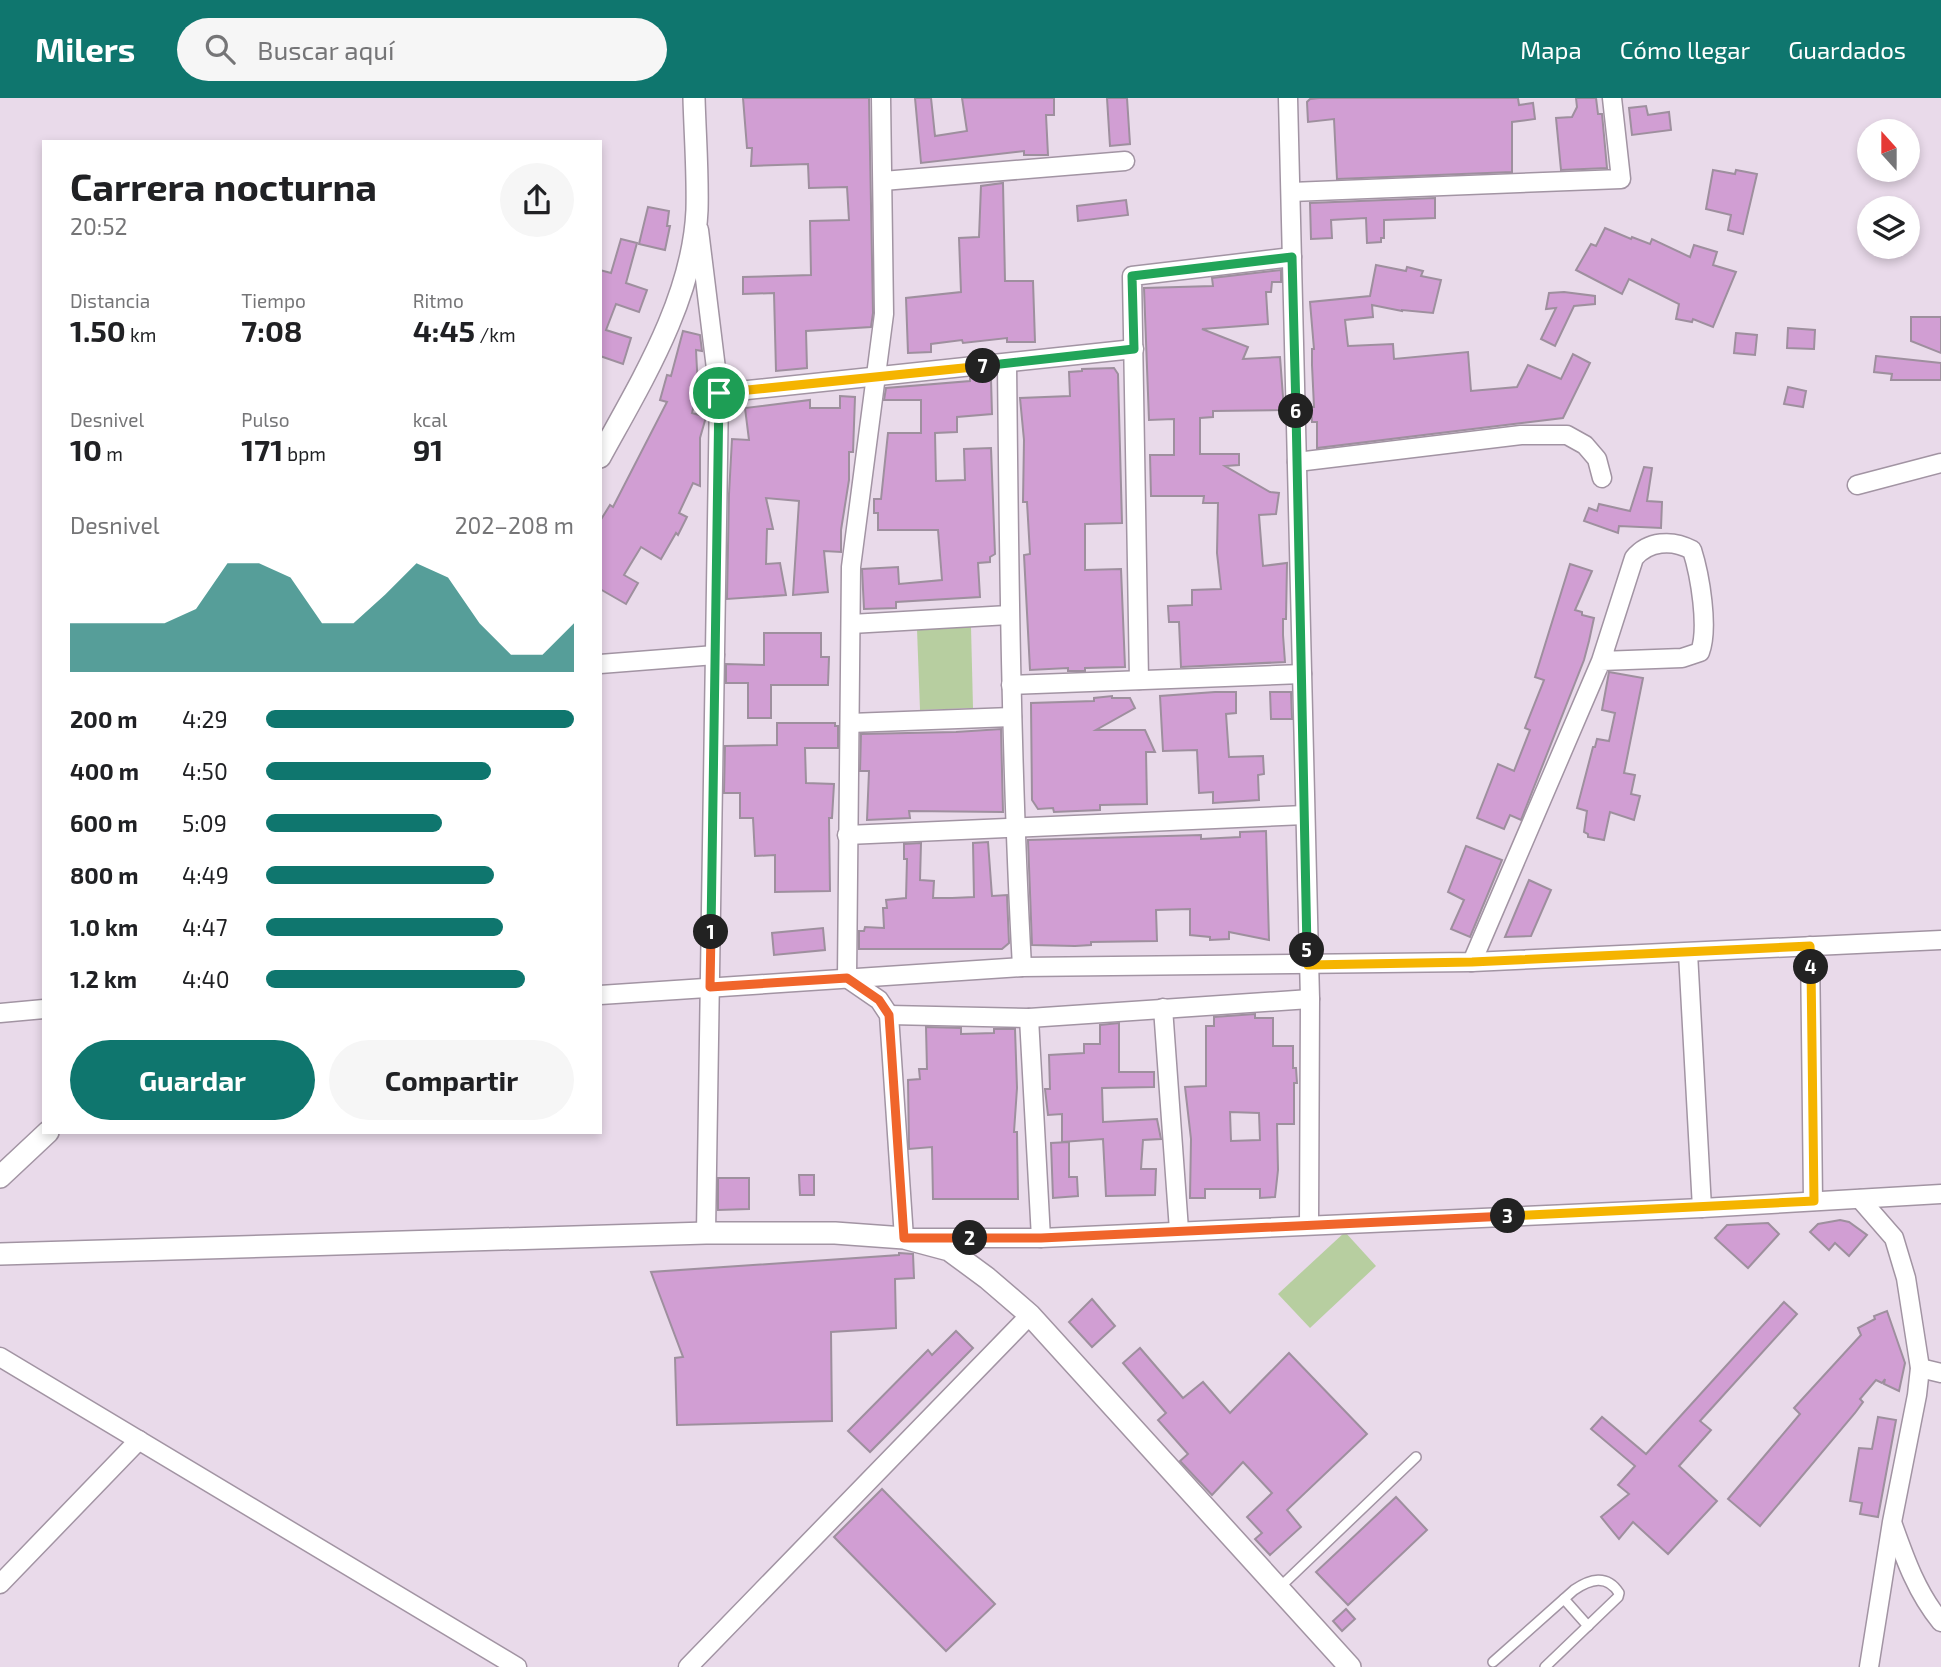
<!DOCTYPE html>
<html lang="es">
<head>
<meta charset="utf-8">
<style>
	body { margin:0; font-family:"Exo 2",sans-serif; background:#f6f6f6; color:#202124; height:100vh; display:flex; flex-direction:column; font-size:26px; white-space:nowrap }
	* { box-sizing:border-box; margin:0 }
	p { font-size:23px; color:#757577 }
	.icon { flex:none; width:38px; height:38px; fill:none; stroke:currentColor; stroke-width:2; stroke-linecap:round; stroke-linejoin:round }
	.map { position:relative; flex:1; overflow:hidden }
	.details { position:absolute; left:42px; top:42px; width:560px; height:994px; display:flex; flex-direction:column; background:#fff; border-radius:0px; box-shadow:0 4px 10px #0003 }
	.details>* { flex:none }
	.needle { width:46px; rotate:339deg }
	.fabs { position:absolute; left:1857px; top:21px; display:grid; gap:14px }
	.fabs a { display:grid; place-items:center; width:63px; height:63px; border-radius:50%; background:#fff; box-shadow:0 4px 10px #0003; font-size:35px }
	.pin { position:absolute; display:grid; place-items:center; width:60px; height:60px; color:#fff; margin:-30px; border:4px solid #fff; border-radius:50%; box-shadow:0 2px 7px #0007 }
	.km { position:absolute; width:35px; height:35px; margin:-18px; border-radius:50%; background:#222; color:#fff; font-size:19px; line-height:35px; text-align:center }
	.round { display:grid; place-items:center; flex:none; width:74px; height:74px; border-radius:37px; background:#f6f6f6 }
	.summary { display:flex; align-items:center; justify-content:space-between; height:119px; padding:0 28px }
	h1 { font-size:38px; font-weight:700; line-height:52px }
	.figures { display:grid; grid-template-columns:repeat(3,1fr); gap:10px; height:119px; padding:7px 28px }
	.figures div { display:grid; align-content:center }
	.figures b { font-size:30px; font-weight:700 }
	.figures small { font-size:19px; font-weight:400 }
	.figures p { font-size:19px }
	.chart { height:196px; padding:14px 28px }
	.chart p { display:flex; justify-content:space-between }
	.chart svg { width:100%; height:126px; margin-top:7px; fill:#0f766e; opacity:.7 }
	.action { display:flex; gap:14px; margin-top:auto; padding:14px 28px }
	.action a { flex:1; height:80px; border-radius:42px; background:#0f766e; color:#fff; font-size:28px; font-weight:700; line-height:80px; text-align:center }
	.action a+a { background:#f6f6f6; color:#202124 }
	ul { padding:0 28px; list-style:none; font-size:23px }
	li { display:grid; grid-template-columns:112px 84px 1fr; align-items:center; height:52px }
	li i { height:18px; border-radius:9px; background:#0f766e }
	header { display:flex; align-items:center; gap:42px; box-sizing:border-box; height:98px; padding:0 35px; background:#0f766e; color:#fff }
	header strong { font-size:33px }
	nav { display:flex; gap:38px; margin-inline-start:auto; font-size:24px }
	.search { width:490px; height:63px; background:#f6f6f6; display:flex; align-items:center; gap:18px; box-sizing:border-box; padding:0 24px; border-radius:38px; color:#757577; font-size:26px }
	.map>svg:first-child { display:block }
	.green { fill:#b7cea0 }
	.building { fill:#d19ed3; stroke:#9e8f9e; stroke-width:2; fill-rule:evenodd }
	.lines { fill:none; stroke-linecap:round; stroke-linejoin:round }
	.service-casing { stroke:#a294a3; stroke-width:12 }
	.minor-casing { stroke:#a294a3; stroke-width:21 }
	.tertiary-casing { stroke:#a294a3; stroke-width:24 }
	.service { stroke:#fff; stroke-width:9 }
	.minor { stroke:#fff; stroke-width:18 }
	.tertiary { stroke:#fff; stroke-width:21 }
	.split-1-casing { stroke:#fff; stroke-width:14 }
	.split-2-casing { stroke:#fff; stroke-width:14 }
	.split-3-casing { stroke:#fff; stroke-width:14 }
	.split-4-casing { stroke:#fff; stroke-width:14 }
	.split-5-casing { stroke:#fff; stroke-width:14 }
	.split-6-casing { stroke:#fff; stroke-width:14 }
	.split-7-casing { stroke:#fff; stroke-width:14 }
	.split-8-casing { stroke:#fff; stroke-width:14 }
	.split-1 { stroke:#22a559; stroke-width:9 }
	.split-2 { stroke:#f0652b; stroke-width:9 }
	.split-3 { stroke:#f0652b; stroke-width:9 }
	.split-4 { stroke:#f5b400; stroke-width:9 }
	.split-5 { stroke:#f5b400; stroke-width:9 }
	.split-6 { stroke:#22a559; stroke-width:9 }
	.split-7 { stroke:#22a559; stroke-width:9 }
	.split-8 { stroke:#f5b400; stroke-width:9 }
</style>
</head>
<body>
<header>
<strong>Milers</strong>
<div class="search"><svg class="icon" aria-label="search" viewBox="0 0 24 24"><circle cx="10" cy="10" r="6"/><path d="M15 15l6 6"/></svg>Buscar aquí</div>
<nav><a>Mapa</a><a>Cómo llegar</a><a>Guardados</a></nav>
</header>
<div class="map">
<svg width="1941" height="1569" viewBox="0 0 1941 1569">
	<rect width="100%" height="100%" fill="#e9daea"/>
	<g class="green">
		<polygon points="971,529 973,610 920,612 917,531"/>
		<polygon points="1345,1134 1376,1168 1310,1230 1278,1196"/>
	</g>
	<g class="building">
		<polygon points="743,0 869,0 873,215 871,229 806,233 807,270 776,273 774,195 743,196 743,179 811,177 810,123 849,122 847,89 809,90 808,66 751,68 752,50 747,50"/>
		<polygon points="915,0 931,0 935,38 967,33 962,0 1054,0 1054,17 1046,17 1048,57 1024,57 1024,53 921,65"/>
		<polygon points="1107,0 1127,0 1130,46 1110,48"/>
		<polygon points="1319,0 1518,0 1519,7 1533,5 1535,21 1512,24 1512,74 1337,81 1334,21 1308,24 1307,4 1310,1"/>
		<polygon points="1576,0 1596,0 1598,16 1602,16 1607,70 1561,72 1556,20 1572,19 1577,9"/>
		<polygon points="1646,8 1648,17 1669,14 1671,32 1632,37 1629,10"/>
		<polygon points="1713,72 1735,76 1736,72 1757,76 1743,136 1728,132 1731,117 1706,111"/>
		<polygon points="1003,85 1005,183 1033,183 1035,244 1007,244 1007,240 963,245 962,242 931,246 931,254 908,255 906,200 961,194 959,140 979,139 981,88"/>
		<polygon points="1435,100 1435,120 1384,122 1384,140 1381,140 1381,144 1367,145 1366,120 1331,122 1332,140 1311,141 1310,105"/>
		<polygon points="1126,102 1128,117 1078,123 1077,108"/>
		<polygon points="648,109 669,113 667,128 670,128 665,152 639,146"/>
		<polygon points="1605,130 1631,141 1632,139 1650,146 1652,141 1690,159 1694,147 1717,154 1713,167 1736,174 1713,229 1693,221 1692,224 1676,221 1679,206 1629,181 1622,196 1576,172 1591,146 1596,148"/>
		<polygon points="621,141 637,145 626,185 647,192 639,214 616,206 606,232 631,240 623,266 600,258 600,172 611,175"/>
		<polygon points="1376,167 1406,173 1407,169 1423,173 1421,178 1441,182 1433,215 1402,212 1402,213 1372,207 1373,219 1345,222 1348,248 1393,246 1394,261 1468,254 1471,293 1517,289 1528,267 1561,281 1573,256 1590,265 1563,320 1317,350 1317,324 1312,324 1311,309 1314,309 1312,267 1312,251 1314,251 1310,204 1370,198"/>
		<polygon points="1281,172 1281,184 1272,184 1271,194 1266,194 1268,226 1202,231 1248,249 1243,261 1280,259 1284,312 1213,313 1213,319 1200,320 1200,356 1239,356 1239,367 1225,368 1270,394 1279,395 1276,416 1259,417 1260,430 1263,468 1287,465 1286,521 1283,521 1283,537 1285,564 1181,569 1179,524 1169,524 1168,508 1192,507 1192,492 1221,491 1217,455 1218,405 1203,405 1204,398 1151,398 1150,357 1174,357 1174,321 1149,322 1144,190 1213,188 1212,180"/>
		<polygon points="1564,194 1595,198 1595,206 1574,208 1555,248 1541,241 1556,210 1546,211 1549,195"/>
		<polygon points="1911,219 1941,219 1941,255 1911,243"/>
		<polygon points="1788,230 1815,232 1814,251 1787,250"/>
		<polygon points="683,233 700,237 702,253 696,252 698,291 692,315 706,319 700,340 700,388 693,385 679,415 687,419 678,437 676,435 661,461 641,449 624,477 638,485 626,506 600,491 600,423 610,407 613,409 667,304 660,302 667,277 671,278"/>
		<polygon points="1736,235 1757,237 1755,257 1734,255"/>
		<polygon points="1876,258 1941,265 1941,282 1891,282 1892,276 1874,274"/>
		<polygon points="1114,270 1118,276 1122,425 1085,426 1085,472 1121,471 1125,569 1085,570 1085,573 1068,573 1068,570 1030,572 1024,457 1030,456 1027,404 1023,404 1024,342 1020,300 1070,298 1069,274 1082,273 1082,271"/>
		<polygon points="987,278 991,281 992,316 957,319 957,334 935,335 936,383 965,382 964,351 991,350 995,456 990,459 990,464 978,465 980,499 896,504 896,510 864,511 862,471 898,469 899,486 942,482 938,432 878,432 878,415 874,415 874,401 881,401 888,335 921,335 921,302 884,302 886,290 970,283 970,280"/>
		<polygon points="1788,289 1806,293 1803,309 1784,306"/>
		<polygon points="840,298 855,299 853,354 849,354 849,382 841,432 841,454 824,453 828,494 793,497 799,403 766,400 773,431 767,431 766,466 780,465 786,497 727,501 729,396 732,341 749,342 745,310 810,302 810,310 840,310"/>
		<polygon points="1644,369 1652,370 1647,403 1662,404 1661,430 1619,428 1618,435 1584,423 1589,410 1597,413 1599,406 1630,413"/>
		<polygon points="1570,466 1592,473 1575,512 1582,514 1582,517 1594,520 1589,543 1584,562 1521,722 1510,717 1504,731 1477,720 1498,666 1514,673 1530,632 1525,630 1544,582 1535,579"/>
		<polygon points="764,535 821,535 821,559 829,559 828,587 771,587 771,620 748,620 748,585 726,585 726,566 764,567"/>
		<polygon points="1609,574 1643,580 1624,675 1635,677 1631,696 1640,698 1634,722 1610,714 1604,742 1588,739 1588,736 1584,734 1587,713 1577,710 1593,649 1595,649 1597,641 1609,643 1615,615 1602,612"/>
		<polygon points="1215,594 1236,594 1236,615 1226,616 1229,659 1263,658 1264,676 1258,677 1259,702 1213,705 1213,694 1199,695 1197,652 1163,653 1160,598"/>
		<polygon points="1270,594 1291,594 1292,621 1271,621"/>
		<polygon points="1112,598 1112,600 1130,600 1135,610 1096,632 1145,632 1155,654 1146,654 1147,706 1100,707 1100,712 1054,714 1053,710 1038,711 1032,702 1031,605 1094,603 1094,600"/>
		<polygon points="777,625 835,625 835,628 838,628 838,650 805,650 806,685 834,686 832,720 829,720 830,793 775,794 775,757 755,758 753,720 740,720 740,695 724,695 725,648 777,647"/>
		<polygon points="1001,631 1003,714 909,713 910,720 867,722 869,673 860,673 861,636 956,634"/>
		<polygon points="1266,733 1269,842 1229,834 1229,841 1210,842 1210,839 1190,837 1190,811 1156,812 1157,843 1091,844 1091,847 1075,848 1032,847 1028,742 1201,737 1201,741 1240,739 1240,734"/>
		<polygon points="988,744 992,798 1007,797 1009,845 1002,851 859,851 859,833 864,833 865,829 884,830 883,810 887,810 886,802 906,800 907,761 904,761 904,746 921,745 920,782 934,783 933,800 952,800 974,799 973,745"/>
		<polygon points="1466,748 1502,762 1470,839 1451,831 1464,802 1448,794"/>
		<polygon points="1529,782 1551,792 1531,838 1505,839"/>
		<polygon points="823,830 825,852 774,857 772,835"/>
		<path d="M1255 916V920H1273V948H1293V970H1296L1297 985H1294V1026H1277L1278 1072 1275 1099 1260 1100V1091H1205V1100H1190L1191 1041 1185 989 1206 988V928H1214V919ZM1230 1014 1259 1015 1260 1042 1231 1043Z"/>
		<polygon points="1119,925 1119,974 1154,974 1154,989 1102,990 1103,1024 1157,1021 1161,1041 1143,1042 1141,1071 1156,1071 1155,1097 1106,1098 1103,1041 1062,1044 1062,1016 1048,1017 1045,991 1050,991 1049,957 1084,955 1084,946 1100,946 1100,927"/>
		<polygon points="926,929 961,930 961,936 994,935 994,931 1015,931 1017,990 1014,1034 1017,1034 1018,1101 933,1101 932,1049 909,1051 909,1049 908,982 920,981 919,971 927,971"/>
		<polygon points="1069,1044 1069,1079 1077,1079 1078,1098 1053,1100 1051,1045"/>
		<polygon points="799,1077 814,1077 814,1097 800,1097"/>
		<polygon points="718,1080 749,1080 749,1111 718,1112"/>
		<polygon points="1840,1122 1849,1124 1867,1137 1849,1158 1835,1145 1829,1152 1810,1134 1818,1126"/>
		<polygon points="1768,1125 1779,1136 1748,1170 1715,1140 1727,1127"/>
		<polygon points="899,1155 913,1156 914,1180 895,1181 896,1230 831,1234 832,1323 677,1327 675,1260 683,1259 651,1174 899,1157"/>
		<polygon points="1092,1201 1115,1228 1092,1249 1069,1224"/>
		<polygon points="1784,1204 1797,1216 1700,1323 1711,1332 1679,1368 1717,1403 1668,1456 1633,1424 1619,1441 1601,1419 1629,1396 1618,1387 1635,1368 1591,1331 1602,1319 1646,1356"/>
		<polygon points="1887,1213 1905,1265 1899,1293 1884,1286 1885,1281 1882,1285 1876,1282 1860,1301 1863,1304 1855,1315 1760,1428 1728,1401 1800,1316 1794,1310 1861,1237 1858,1230 1875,1221 1874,1218"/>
		<polygon points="956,1233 973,1250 870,1354 848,1333 928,1252 932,1257"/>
		<polygon points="1140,1250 1183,1300 1203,1284 1230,1315 1289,1255 1367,1336 1287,1412 1301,1429 1270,1457 1255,1441 1262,1435 1247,1419 1272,1395 1243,1364 1212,1397 1180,1363 1188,1356 1158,1322 1166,1315 1123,1265"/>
		<polygon points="1878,1319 1896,1322 1878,1419 1860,1416 1862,1405 1850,1403 1859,1350 1872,1351"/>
		<polygon points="882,1391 995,1506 946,1553 834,1439"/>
		<polygon points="1396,1399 1427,1432 1348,1507 1316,1474"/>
		<polygon points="1346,1511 1355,1521 1342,1533 1333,1523"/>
	</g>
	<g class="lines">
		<defs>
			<g id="service">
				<polyline points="1279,1490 1416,1359"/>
				<polyline points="1564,1501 1588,1528"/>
				<path d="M1493 1564 1574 1492C1590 1481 1607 1476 1619 1495L1618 1499 1545 1569"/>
			</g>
			<g id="minor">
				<polyline points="881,0 884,216 851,469 847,880 879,902 889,917 904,1140 1041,1140 1702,1110 1941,1096"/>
				<polyline points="1288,0 1310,901 1309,1127"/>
				<polyline points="883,83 1125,63"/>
				<polyline points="1291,94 1621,81 1612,0"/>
				<polyline points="699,132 719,295 706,1135"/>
				<path d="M1007 265C1009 467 1011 668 1022 869"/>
				<polyline points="719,295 1134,251"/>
				<polyline points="1297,364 1521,337 1567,337 1585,347 1597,361 1602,380"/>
				<polyline points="1857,387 1941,365"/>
				<polyline points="851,526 1009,517"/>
				<polyline points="600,566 715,557"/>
				<polyline points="1139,582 1132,178 1292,159"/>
				<polyline points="1011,587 1302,576"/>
				<polyline points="850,625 1012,619"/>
				<polyline points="847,737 1305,717"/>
				<polyline points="1810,848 1813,1103"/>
				<polyline points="1688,855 1702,1110"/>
				<path d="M1472 864 1601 563 1634 460C1648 443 1672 441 1692 452 1700 477 1709 530 1700 554L1682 560 1601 563"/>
				<polyline points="600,897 1022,869 1472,864 1941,842"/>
				<polyline points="1163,910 1179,1132"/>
				<polyline points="0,915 44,911"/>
				<polyline points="889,917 1029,920 1310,901"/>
				<polyline points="1029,920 1041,1140"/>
				<polyline points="1860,1101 1894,1140 1906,1180 1920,1270 1917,1297 1892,1424 1869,1569"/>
				<polyline points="0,1259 517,1569"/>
				<polyline points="1920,1270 1941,1275"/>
				<path d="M1893 1427C1905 1461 1917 1495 1941 1524"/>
				<polyline points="0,1486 139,1342"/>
				<polyline points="688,1569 1030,1217"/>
			</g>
			<g id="tertiary">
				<path d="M600 359C641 284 693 201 697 112 698 75 695 37 694 0"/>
				<polyline points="0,1079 48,1034"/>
				<polyline points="0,1156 706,1135 835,1135 904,1140 949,1152 987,1180 1030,1217 1350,1569"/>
			</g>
		</defs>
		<use href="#service" class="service-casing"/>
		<use href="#minor" class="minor-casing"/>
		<use href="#tertiary" class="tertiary-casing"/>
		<use href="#service" class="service"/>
		<use href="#minor" class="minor"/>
		<use href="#tertiary" class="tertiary"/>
	</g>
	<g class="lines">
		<defs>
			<polyline id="split-1" points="711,834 719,295"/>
			<polyline id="split-2" points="711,834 710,889 847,880 879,902 889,917 904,1140 970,1140"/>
			<polyline id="split-3" points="970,1140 1041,1140 1508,1118"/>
			<polyline id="split-4" points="1508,1118 1814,1103 1811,869"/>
			<polyline id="split-5" points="1307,852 1308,867 1472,864 1810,848 1811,869"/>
			<polyline id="split-6" points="1296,313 1307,852"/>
			<polyline id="split-7" points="983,268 1134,251 1132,178 1292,159 1296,313"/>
			<polyline id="split-8" points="719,295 983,268"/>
		</defs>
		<use href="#split-1" class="split-1-casing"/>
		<use href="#split-2" class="split-2-casing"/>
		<use href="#split-3" class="split-3-casing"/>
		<use href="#split-4" class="split-4-casing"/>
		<use href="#split-5" class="split-5-casing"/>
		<use href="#split-6" class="split-6-casing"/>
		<use href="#split-7" class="split-7-casing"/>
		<use href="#split-8" class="split-8-casing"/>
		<use href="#split-1" class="split-1"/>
		<use href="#split-2" class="split-2"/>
		<use href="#split-3" class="split-3"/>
		<use href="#split-4" class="split-4"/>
		<use href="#split-5" class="split-5"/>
		<use href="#split-6" class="split-6"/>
		<use href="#split-7" class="split-7"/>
		<use href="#split-8" class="split-8"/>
	</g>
</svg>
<div class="fabs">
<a><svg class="needle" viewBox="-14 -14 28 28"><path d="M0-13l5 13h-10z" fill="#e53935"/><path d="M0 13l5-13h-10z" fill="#757577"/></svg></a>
<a><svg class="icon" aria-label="layers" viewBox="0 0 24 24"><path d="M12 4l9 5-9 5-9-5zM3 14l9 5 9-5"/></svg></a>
</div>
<div class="pin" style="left:719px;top:295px;background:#1e9e55"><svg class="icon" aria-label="arrive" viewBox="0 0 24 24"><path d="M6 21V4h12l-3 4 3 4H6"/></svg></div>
<b class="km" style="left:711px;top:834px">1</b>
<b class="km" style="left:970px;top:1140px">2</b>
<b class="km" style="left:1508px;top:1118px">3</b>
<b class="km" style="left:1811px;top:869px">4</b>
<b class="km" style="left:1307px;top:852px">5</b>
<b class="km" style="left:1296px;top:313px">6</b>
<b class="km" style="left:983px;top:268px">7</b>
<section class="details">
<div class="summary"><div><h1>Carrera nocturna</h1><p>20:52</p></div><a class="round"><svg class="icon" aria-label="share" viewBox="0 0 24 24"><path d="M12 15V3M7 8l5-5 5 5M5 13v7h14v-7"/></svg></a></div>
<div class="figures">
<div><p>Distancia</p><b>1.50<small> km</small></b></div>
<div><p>Tiempo</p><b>7:08</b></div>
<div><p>Ritmo</p><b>4:45<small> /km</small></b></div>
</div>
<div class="figures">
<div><p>Desnivel</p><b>10<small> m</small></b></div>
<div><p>Pulso</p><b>171<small> bpm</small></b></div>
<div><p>kcal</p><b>91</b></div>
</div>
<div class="chart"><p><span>Desnivel</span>202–208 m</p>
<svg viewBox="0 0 160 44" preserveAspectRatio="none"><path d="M0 44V27L10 27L20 27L30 27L40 22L50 6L60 6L70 11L80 27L90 27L100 17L110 6L120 11L130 27L140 38L150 38L160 27V44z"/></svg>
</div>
<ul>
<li><b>200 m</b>4:29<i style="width:100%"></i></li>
<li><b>400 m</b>4:50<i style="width:73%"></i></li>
<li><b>600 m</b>5:09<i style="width:57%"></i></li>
<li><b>800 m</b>4:49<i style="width:74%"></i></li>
<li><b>1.0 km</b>4:47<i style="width:77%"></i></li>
<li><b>1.2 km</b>4:40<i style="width:84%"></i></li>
</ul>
<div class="action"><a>Guardar</a><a>Compartir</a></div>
</section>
</div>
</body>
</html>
